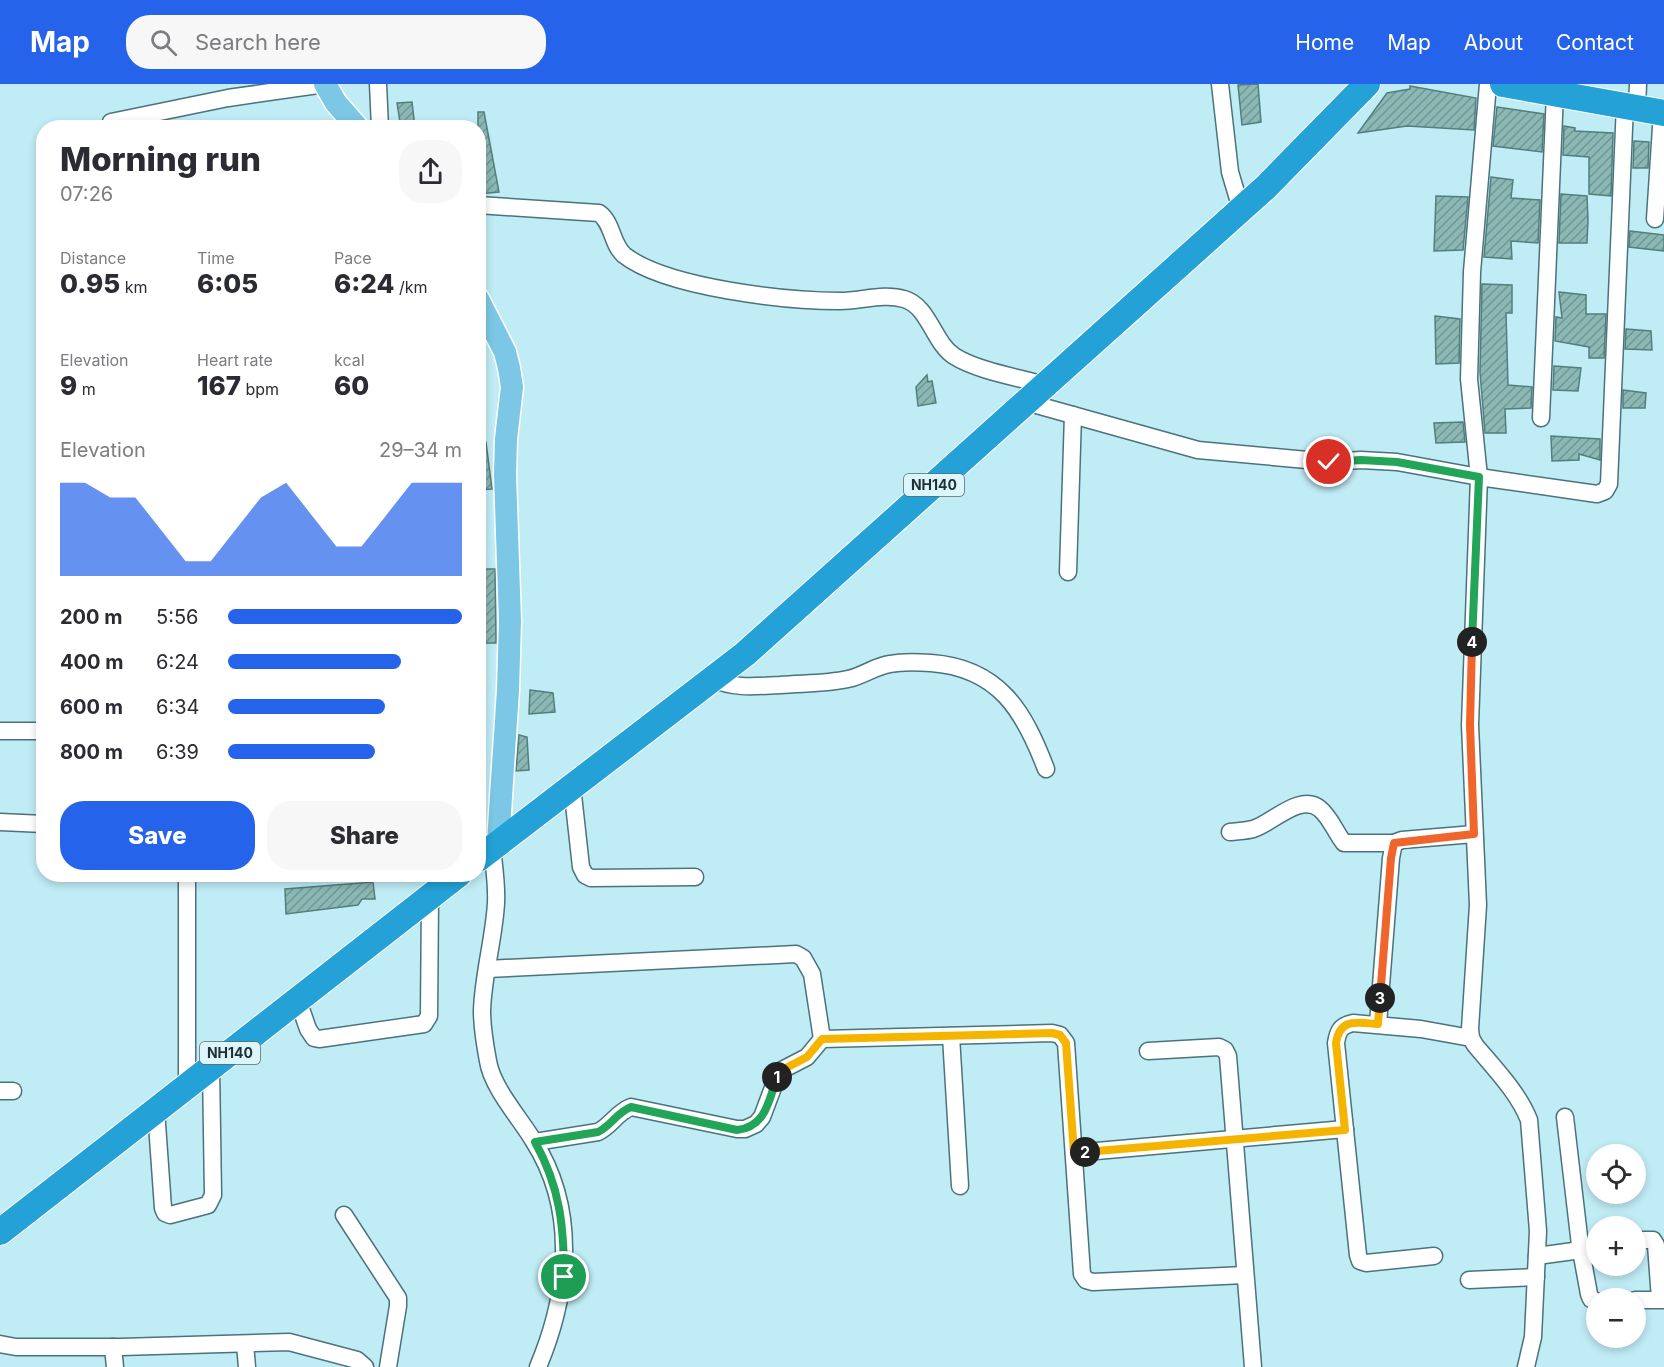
<!DOCTYPE html>
<html lang="en">
<head>
<meta charset="utf-8">
<style>
	body { margin:0; font-family:Inter,sans-serif; background:#f7f7f7; color:#2b2b33; height:100vh; display:flex; flex-direction:column; font-size:22px; white-space:nowrap }
	* { box-sizing:border-box; margin:0 }
	p { font-size:20px; color:#7c7c81 }
	.icon { flex:none; width:33px; height:33px; fill:none; stroke:currentColor; stroke-width:2; stroke-linecap:round; stroke-linejoin:round }
	.map { position:relative; flex:1; overflow:hidden }
	.panel { position:absolute; left:36px; top:36px; width:450px; height:762px; display:flex; flex-direction:column; background:#fff; border-radius:24px; box-shadow:0 3px 9px #0003 }
	.panel>* { flex:none }
	.tools { position:absolute; left:1586px; top:1060px; display:grid; gap:12px }
	.tools a { display:grid; place-items:center; width:60px; height:60px; border-radius:50%; background:#fff; box-shadow:0 3px 9px #0003; font-size:30px }
	.pin { position:absolute; display:grid; place-items:center; width:51px; height:51px; color:#fff; margin:-26px; border:3px solid #fff; border-radius:50%; box-shadow:0 2px 6px #0007 }
	.km { position:absolute; width:30px; height:30px; margin:-15px; border-radius:50%; background:#222; color:#fff; font-size:16px; line-height:30px; text-align:center }
	.round { display:grid; place-items:center; flex:none; width:63px; height:63px; border-radius:24px; background:#f7f7f7 }
	.summary { display:flex; align-items:center; justify-content:space-between; height:102px; padding:0 24px }
	h1 { font-size:33px; font-weight:800; line-height:45px }
	.figures { display:grid; grid-template-columns:repeat(3,1fr); gap:9px; height:102px; padding:6px 24px }
	.figures div { display:grid; align-content:center }
	.figures b { font-size:26px; font-weight:800 }
	.figures small { font-size:16px; font-weight:400 }
	.figures p { font-size:16px }
	.chart { height:168px; padding:12px 24px }
	.chart p { display:flex; justify-content:space-between }
	.chart svg { width:100%; height:108px; margin-top:6px; fill:#2563eb; opacity:.7 }
	.action { display:flex; gap:12px; margin-top:auto; padding:12px 24px }
	.action a { flex:1; height:69px; border-radius:24px; background:#2563eb; color:#fff; font-size:24px; font-weight:800; line-height:69px; text-align:center }
	.action a+a { background:#f7f7f7; color:#2b2b33 }
	ul { padding:0 24px; list-style:none; font-size:20px }
	li { display:grid; grid-template-columns:96px 72px 1fr; align-items:center; height:45px }
	li i { height:15px; border-radius:8px; background:#2563eb }
	header { display:flex; align-items:center; gap:36px; box-sizing:border-box; height:84px; padding:0 30px; background:#2563eb; color:#fff }
	header strong { font-size:28px }
	nav { display:flex; gap:33px; margin-inline-start:auto; font-size:21px }
	.search { width:420px; height:54px; background:#f7f7f7; display:flex; align-items:center; gap:15px; box-sizing:border-box; padding:0 21px; border-radius:24px; color:#7c7c81; font-size:22px }
	.map>svg:first-child { display:block }
	.building { fill:url(#building-hatch); stroke:#537e7c; stroke-width:1.5 }
	.lines { fill:none; stroke-linecap:round; stroke-linejoin:round }
	.minor-casing { stroke:#4a737b; stroke-width:19 }
	.major-casing { stroke:#fff; stroke-width:25 }
	.highway-casing { stroke:#fff; stroke-width:28 }
	.minor { stroke:#fff; stroke-width:16 }
	.major { stroke:#7cc7e6; stroke-width:22 }
	.highway { stroke:#24a1d6; stroke-width:26 }
	.split-1-casing { stroke:#fff; stroke-width:12 }
	.split-2-casing { stroke:#fff; stroke-width:12 }
	.split-3-casing { stroke:#fff; stroke-width:12 }
	.split-4-casing { stroke:#fff; stroke-width:12 }
	.split-5-casing { stroke:#fff; stroke-width:12 }
	.split-1 { stroke:#22a559; stroke-width:8 }
	.split-2 { stroke:#f5b400; stroke-width:8 }
	.split-3 { stroke:#f5b400; stroke-width:8 }
	.split-4 { stroke:#f0652b; stroke-width:8 }
	.split-5 { stroke:#22a559; stroke-width:8 }
	.labels { text-anchor:middle; stroke-width:4.5; stroke-linejoin:round; paint-order:stroke }
	.shield { fill:#dcf6fc; stroke:#586b70; stroke-width:1.5 }
	.shield-label { font-size:14px; font-weight:bold; fill:#1f3034 }
</style>
</head>
<body>
<header>
<strong>Map</strong>
<div class="search"><svg class="icon" aria-label="search" viewBox="0 0 24 24"><circle cx="10" cy="10" r="6"/><path d="M15 15l6 6"/></svg>Search here</div>
<nav><a>Home</a><a>Map</a><a>About</a><a>Contact</a></nav>
</header>
<div class="map">
<svg width="1664" height="1283" viewBox="0 0 1664 1283">
	<defs>
		<pattern id="building-hatch" width="6" height="6" patternUnits="userSpaceOnUse" patternTransform="scale(1.5)"><rect width="6" height="6" fill="#8bb8b5"/><path d="M-1 1l2-2M0 6l6-6M5 7l2-2" fill="none" stroke="#719694"/></pattern>
	</defs>
	<rect width="100%" height="100%" fill="#c0ecf6"/>
	<g class="building">
		<polygon points="1258,0 1261,38 1242,41 1238,1"/>
		<polygon points="1410,2 1476,14 1474,46 1407,42 1358,49 1387,9 1410,5"/>
		<polygon points="412,18 415,44 401,44 397,19"/>
		<polygon points="1497,23 1544,30 1542,68 1493,62"/>
		<polygon points="478,28 484,28 499,108 478,110"/>
		<polygon points="1564,42 1575,44 1575,47 1613,49 1611,112 1589,110 1589,73 1563,71"/>
		<polygon points="1634,57 1649,58 1648,84 1633,84"/>
		<polygon points="1491,93 1513,96 1511,114 1540,116 1538,159 1511,157 1512,175 1484,173"/>
		<polygon points="1561,110 1587,112 1588,136 1587,159 1559,159"/>
		<polygon points="1436,112 1468,113 1463,166 1434,167"/>
		<polygon points="1630,147 1664,151 1664,167 1629,163"/>
		<polygon points="1482,200 1512,201 1512,229 1506,229 1508,301 1532,303 1531,324 1505,325 1506,349 1485,349 1480,288"/>
		<polygon points="1559,208 1586,211 1586,230 1606,230 1604,274 1589,274 1589,263 1555,257 1556,233 1562,234"/>
		<polygon points="1435,232 1460,235 1459,279 1436,280"/>
		<polygon points="1626,245 1651,247 1652,266 1625,265"/>
		<polygon points="1554,282 1581,284 1578,307 1553,306"/>
		<polygon points="927,291 928,298 932,297 936,319 918,322 916,303"/>
		<polygon points="1623,306 1646,309 1645,324 1623,324"/>
		<polygon points="1463,338 1465,358 1436,359 1434,339"/>
		<polygon points="1551,352 1600,355 1600,376 1579,370 1579,376 1552,377"/>
		<polygon points="486,358 492,405 478,406 478,359"/>
		<polygon points="478,485 495,485 496,559 478,559"/>
		<polygon points="530,606 553,609 555,628 529,630"/>
		<polygon points="519,651 527,653 529,686 516,687"/>
		<polygon points="373,798 375,815 362,815 358,821 286,830 285,805"/>
	</g>
	<g class="lines">
		<defs>
			<g id="minor">
				<polyline points="378,0 380,44"/>
				<polyline points="1220,0 1230,88 1241,125"/>
				<path d="M1488 0 1472 188 1469 295 1479 393 1470 641 1478 821 1470 945 1471 954 1475 961C1494 984 1518 1008 1529 1036L1538 1147 1533 1253 1526 1283"/>
				<polyline points="1637,23 1638,0"/>
				<polyline points="111,38 228,14 325,0"/>
				<path d="M478 121 599 129C613 139 611 159 624 171 666 204 787 217 840 217 861 217 884 209 904 215 929 222 933 258 954 272 978 287 1017 293 1045 301"/>
				<polyline points="1655,135 1662,28"/>
				<polyline points="1026,318 1198,366 1329,378 1361,376 1397,378 1479,393 1597,410 1605,407 1609,400 1625,20"/>
				<polyline points="1541,334 1555,9"/>
				<polyline points="1068,488 1073,331"/>
				<path d="M713 595C734 605 757 602 780 601 802 599 826 600 848 595 863 592 875 582 890 580 904 577 918 578 931 579 999 584 1024 627 1046 685"/>
				<polyline points="0,647 44,647"/>
				<polyline points="572,702 581,783 585,791 591,794 695,793"/>
				<polyline points="0,738 44,740"/>
				<path d="M1230 748C1237 747 1246 747 1253 745 1271 740 1301 708 1320 725 1330 733 1336 749 1344 759H1394"/>
				<path d="M492 764C494 782 497 801 496 819 494 855 483 891 482 927 482 944 485 961 488 977 492 1003 519 1033 533 1056 578 1126 569 1209 538 1283"/>
				<polyline points="187,790 187,1002"/>
				<polyline points="487,885 796,870 803,874 812,890 822,955 1052,949 1060,951 1066,959 1082,1190 1086,1196 1093,1198 1245,1191"/>
				<polyline points="298,916 308,945 314,954 319,955 424,940 429,932 430,813"/>
				<polyline points="1378,940 1391,774 1394,759 1402,756 1474,750"/>
				<polyline points="951,952 960,1102"/>
				<polyline points="1148,967 1219,963 1225,966 1228,972 1253,1283"/>
				<polyline points="0,1007 13,1007"/>
				<polyline points="156,1026 163,1124 165,1129 170,1131 208,1121 213,1111 211,983"/>
				<polyline points="1565,1033 1580,1161 1589,1210 1591,1215 1596,1217"/>
				<path d="M535 1058 598 1048C612 1041 616 1029 631 1023L737 1045H745L756 1040 762 1033 777 993 782 986 807 973 822 955"/>
				<polyline points="1074,1069 1345,1045"/>
				<polyline points="344,1131 398,1214 398,1222 388,1283"/>
				<polyline points="1635,1156 1653,1156 1656,1161 1660,1215"/>
				<path d="M1434 1172 1366 1179 1360 1177 1358 1171 1336 959C1338 947 1340 942 1353 939L1421 945 1471 954"/>
				<polyline points="1537,1172 1581,1166"/>
				<polyline points="1469,1196 1536,1193"/>
				<polyline points="1635,1216 1664,1216"/>
				<polyline points="0,1260 16,1263 121,1263 289,1258 357,1276 365,1283"/>
				<polyline points="245,1260 247,1283"/>
				<polyline points="113,1263 115,1283"/>
			</g>
			<g id="major">
				<polyline points="325,0 336,19 358,44"/>
				<polyline points="478,215 505,268 509,284 512,303 506,355 505,391 510,537 508,606 498,759"/>
			</g>
			<g id="highway">
				<polyline points="1503,0 1664,29"/>
				<polyline points="478,775 745,570 1266,103 1367,0"/>
				<polyline points="0,1148 459,790"/>
			</g>
		</defs>
		<use href="#minor" class="minor-casing"/>
		<use href="#major" class="major-casing"/>
		<use href="#highway" class="highway-casing"/>
		<use href="#minor" class="minor"/>
		<use href="#major" class="major"/>
		<use href="#highway" class="highway"/>
	</g>
	<g class="lines">
		<defs>
			<path id="split-1" d="M564 1193C564 1142 560 1103 535 1058L598 1048C612 1041 616 1029 631 1023L737 1046C766 1043 769 1016 777 993"/>
			<polyline id="split-2" points="777,993 782,986 807,973 822,955 1052,949 1060,951 1066,959 1074,1069 1085,1068"/>
			<path id="split-3" d="M1085 1068 1345 1046 1336 959C1340 933 1358 939 1378 940L1380 914"/>
			<polyline id="split-4" points="1380,914 1391,774 1394,759 1474,750 1470,641 1472,558"/>
			<polyline id="split-5" points="1329,378 1361,376 1397,378 1479,393 1472,558"/>
		</defs>
		<use href="#split-1" class="split-1-casing"/>
		<use href="#split-2" class="split-2-casing"/>
		<use href="#split-3" class="split-3-casing"/>
		<use href="#split-4" class="split-4-casing"/>
		<use href="#split-5" class="split-5-casing"/>
		<use href="#split-1" class="split-1"/>
		<use href="#split-2" class="split-2"/>
		<use href="#split-3" class="split-3"/>
		<use href="#split-4" class="split-4"/>
		<use href="#split-5" class="split-5"/>
	</g>
	<g class="labels">
		<g class="shield">
			<rect x="904" y="390" width="60" height="22" rx="4.5"/>
			<rect x="200" y="958" width="60" height="22" rx="4.5"/>
		</g>
		<g class="shield-label">
			<text x="934" y="406">NH140</text>
			<text x="230" y="974">NH140</text>
		</g>
	</g>
</svg>
<div class="tools">
<a><svg class="icon" aria-label="locate" viewBox="0 0 24 24"><circle cx="12" cy="12" r="6"/><path d="M12 2v4M12 18v4M2 12h4M18 12h4"/></svg></a>
<a>+</a>
<a>−</a>
</div>
<div class="pin" style="left:564px;top:1193px;background:#1e9e55"><svg class="icon" aria-label="arrive" viewBox="0 0 24 24"><path d="M6 21V4h12l-3 4 3 4H6"/></svg></div>
<div class="pin" style="left:1329px;top:378px;background:#d93025"><svg class="icon" aria-label="check" viewBox="0 0 24 24"><path d="M5 12l5 5 9-10"/></svg></div>
<b class="km" style="left:777px;top:993px">1</b>
<b class="km" style="left:1085px;top:1068px">2</b>
<b class="km" style="left:1380px;top:914px">3</b>
<b class="km" style="left:1472px;top:558px">4</b>
<section class="panel">
<div class="summary"><div><h1>Morning run</h1><p>07:26</p></div><a class="round"><svg class="icon" aria-label="share" viewBox="0 0 24 24"><path d="M12 15V3M7 8l5-5 5 5M5 13v7h14v-7"/></svg></a></div>
<div class="figures">
<div><p>Distance</p><b>0.95<small> km</small></b></div>
<div><p>Time</p><b>6:05</b></div>
<div><p>Pace</p><b>6:24<small> /km</small></b></div>
</div>
<div class="figures">
<div><p>Elevation</p><b>9<small> m</small></b></div>
<div><p>Heart rate</p><b>167<small> bpm</small></b></div>
<div><p>kcal</p><b>60</b></div>
</div>
<div class="chart"><p><span>Elevation</span>29–34 m</p>
<svg viewBox="0 0 160 44" preserveAspectRatio="none"><path d="M0 44V6L10 6L20 12L30 12L40 25L50 38L60 38L70 25L80 12L90 6L100 19L110 32L120 32L130 19L140 6L150 6L160 6V44z"/></svg>
</div>
<ul>
<li><b>200 m</b>5:56<i style="width:100%"></i></li>
<li><b>400 m</b>6:24<i style="width:74%"></i></li>
<li><b>600 m</b>6:34<i style="width:67%"></i></li>
<li><b>800 m</b>6:39<i style="width:63%"></i></li>
</ul>
<div class="action"><a>Save</a><a>Share</a></div>
</section>
</div>
</body>
</html>
